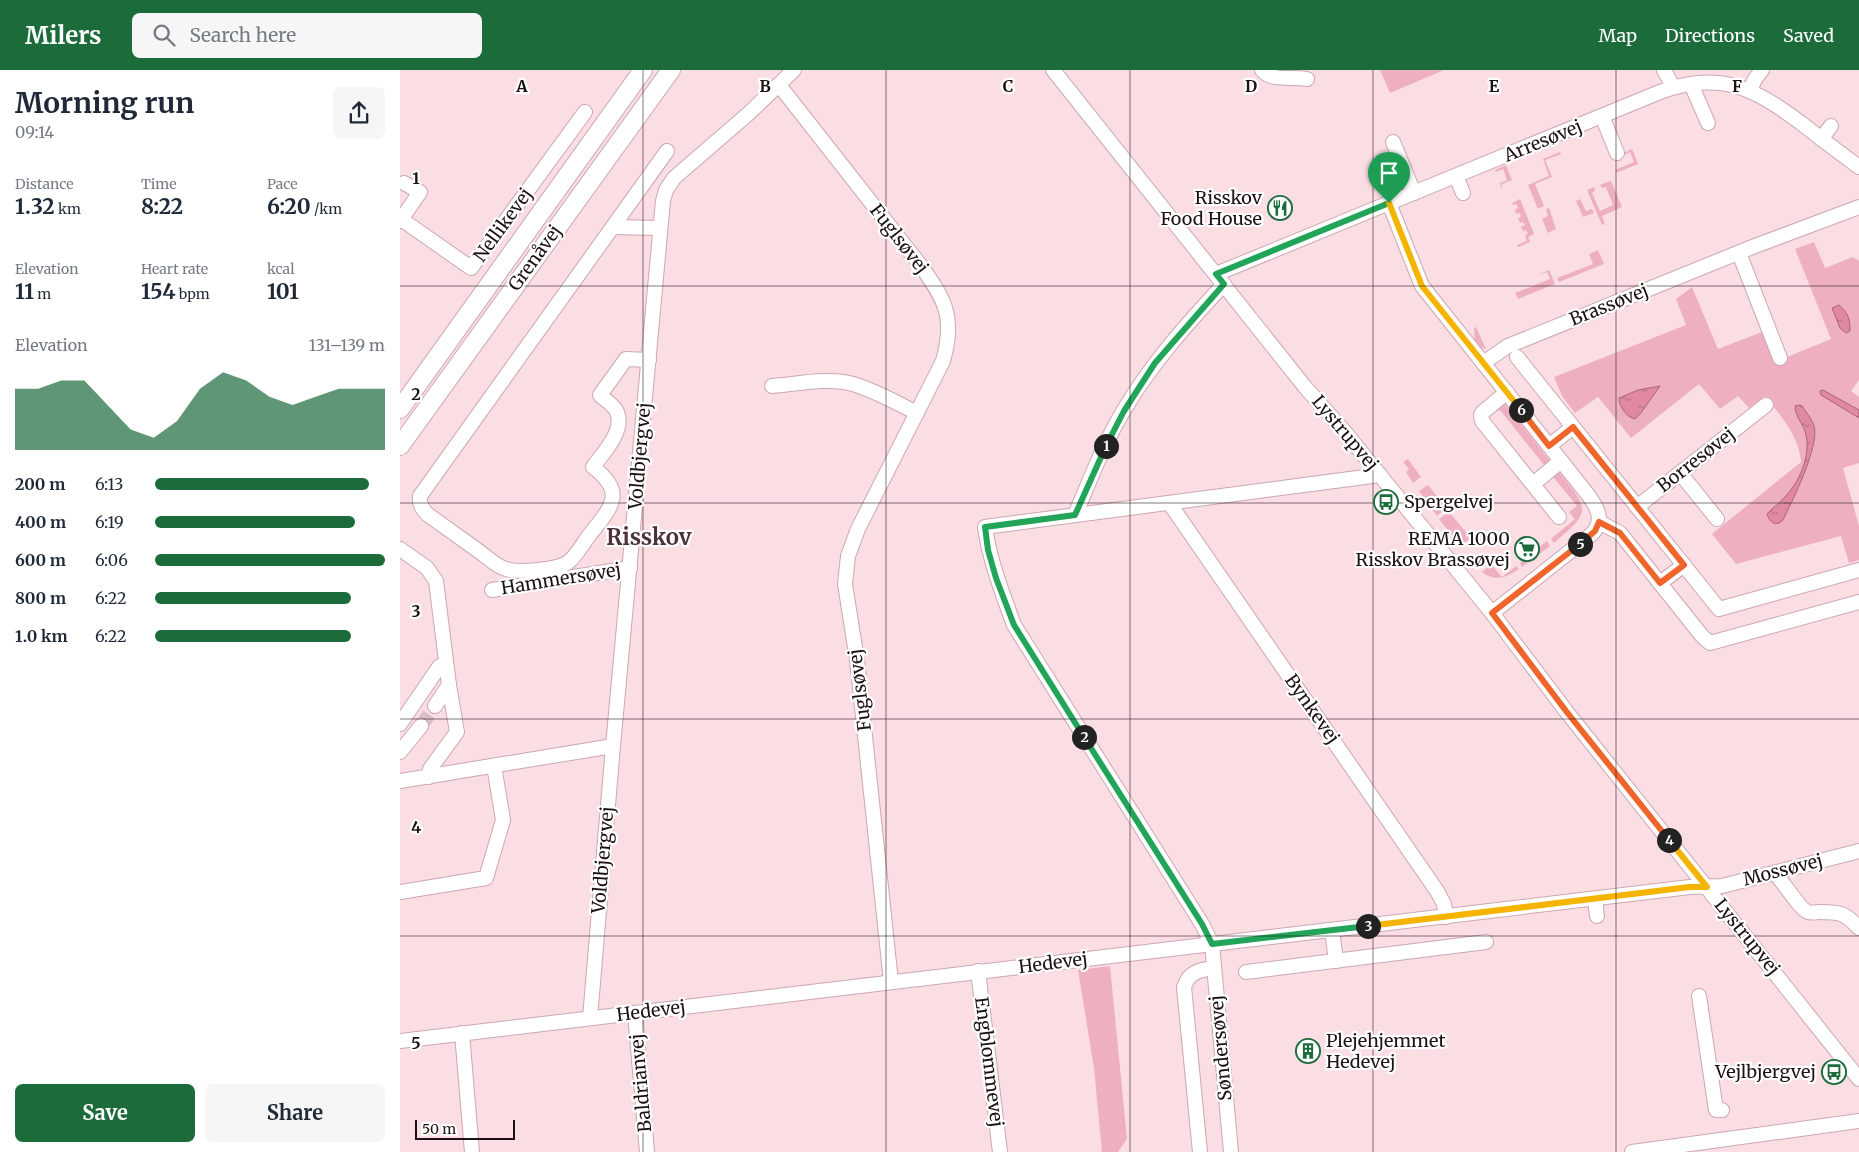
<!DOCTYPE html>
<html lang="en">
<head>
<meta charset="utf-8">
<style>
	body { margin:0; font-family:Merriweather,serif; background:#f6f6f7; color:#1f2937; height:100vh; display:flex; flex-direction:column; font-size:19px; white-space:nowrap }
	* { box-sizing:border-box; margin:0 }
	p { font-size:16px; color:#747a83 }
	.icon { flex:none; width:28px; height:28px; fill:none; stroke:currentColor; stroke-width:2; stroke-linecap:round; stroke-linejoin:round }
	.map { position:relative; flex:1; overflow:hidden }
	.side { display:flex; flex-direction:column; background:#fff; width:400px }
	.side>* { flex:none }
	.scale { position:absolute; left:15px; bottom:12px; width:100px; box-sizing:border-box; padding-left:5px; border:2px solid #1d1114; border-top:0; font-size:14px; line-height:18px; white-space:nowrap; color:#1d1114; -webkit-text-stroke:4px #fff; paint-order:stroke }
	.pin { position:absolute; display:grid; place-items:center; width:42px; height:42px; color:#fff; margin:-51px -21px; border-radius:50% 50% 50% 0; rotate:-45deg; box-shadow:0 0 5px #0007 }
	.pin .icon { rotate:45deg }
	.km { position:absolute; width:25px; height:25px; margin:-12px; border-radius:50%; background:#222; color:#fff; font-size:14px; line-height:25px; text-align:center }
	.round { display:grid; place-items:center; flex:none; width:52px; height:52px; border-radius:8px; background:#f6f6f7 }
	.head { display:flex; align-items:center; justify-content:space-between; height:85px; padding:0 15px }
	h1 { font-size:28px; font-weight:700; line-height:38px }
	.metrics { display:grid; grid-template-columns:repeat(3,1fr); gap:8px; height:85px; padding:5px 15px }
	.metrics div { display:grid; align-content:center }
	.metrics b { font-size:21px; font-weight:700 }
	.metrics small { font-size:14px; font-weight:400 }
	.metrics p { font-size:14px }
	.chart { height:140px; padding:10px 15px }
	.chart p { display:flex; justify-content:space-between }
	.chart svg { width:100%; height:90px; margin-top:5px; fill:#1c6b3b; opacity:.7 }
	.button { display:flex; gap:10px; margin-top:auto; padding:10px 15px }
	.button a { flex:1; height:58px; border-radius:8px; background:#1c6b3b; color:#fff; font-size:20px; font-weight:700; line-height:58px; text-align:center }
	.button a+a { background:#f6f6f7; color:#1f2937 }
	ul { padding:0 15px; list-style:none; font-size:16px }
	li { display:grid; grid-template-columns:80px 60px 1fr; align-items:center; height:38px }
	li i { height:12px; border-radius:6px; background:#1c6b3b }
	header { display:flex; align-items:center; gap:30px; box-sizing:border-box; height:70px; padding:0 25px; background:#1c6b3b; color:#fff }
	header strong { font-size:24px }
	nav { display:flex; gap:28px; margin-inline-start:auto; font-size:18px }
	.search { width:350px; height:45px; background:#f6f6f7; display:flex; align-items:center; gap:12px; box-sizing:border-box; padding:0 18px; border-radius:8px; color:#747a83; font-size:19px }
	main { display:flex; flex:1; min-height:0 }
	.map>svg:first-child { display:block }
	.green { fill:#eeb0c0 }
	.water { fill:url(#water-ripples); stroke:#a76577 }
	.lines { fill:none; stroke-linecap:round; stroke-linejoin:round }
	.minor-tunnel { stroke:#dabec5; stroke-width:14; stroke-dasharray:14 7; stroke-linecap:butt }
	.minor-casing { stroke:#cca8b1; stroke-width:16 }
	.major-casing { stroke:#cca8b1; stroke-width:20 }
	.minor { stroke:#fff; stroke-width:14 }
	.major { stroke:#fff; stroke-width:18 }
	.split-1-casing { stroke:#fff; stroke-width:10 }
	.split-2-casing { stroke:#fff; stroke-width:10 }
	.split-3-casing { stroke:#fff; stroke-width:10 }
	.split-4-casing { stroke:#fff; stroke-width:10 }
	.split-5-casing { stroke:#fff; stroke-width:10 }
	.split-6-casing { stroke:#fff; stroke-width:10 }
	.split-7-casing { stroke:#fff; stroke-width:10 }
	.split-1 { stroke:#22a559; stroke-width:6 }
	.split-2 { stroke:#22a559; stroke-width:6 }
	.split-3 { stroke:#22a559; stroke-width:6 }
	.split-4 { stroke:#f5b400; stroke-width:6 }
	.split-5 { stroke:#f0652b; stroke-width:6 }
	.split-6 { stroke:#f0652b; stroke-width:6 }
	.split-7 { stroke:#f5b400; stroke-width:6 }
	.grid { fill:none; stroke:#1d1114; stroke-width:1; stroke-opacity:0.55 }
	.labels { text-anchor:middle; stroke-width:4.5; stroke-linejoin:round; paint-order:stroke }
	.street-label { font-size:18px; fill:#1d1114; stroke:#fff }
	.poi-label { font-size:18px; fill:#1d1114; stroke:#fff; text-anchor:end }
	.district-label { font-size:22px; font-weight:bold; fill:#4e3138; stroke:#fff }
	.grid-label { font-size:16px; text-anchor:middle; font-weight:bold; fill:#1d1114; stroke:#fff; stroke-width:4.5; stroke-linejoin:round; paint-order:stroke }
</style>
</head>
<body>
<header>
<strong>Milers</strong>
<div class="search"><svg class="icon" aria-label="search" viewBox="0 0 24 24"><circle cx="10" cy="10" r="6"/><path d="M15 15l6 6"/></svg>Search here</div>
<nav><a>Map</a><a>Directions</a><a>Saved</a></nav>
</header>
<main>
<section class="side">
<div class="head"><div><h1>Morning run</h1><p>09:14</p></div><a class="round"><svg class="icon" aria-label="share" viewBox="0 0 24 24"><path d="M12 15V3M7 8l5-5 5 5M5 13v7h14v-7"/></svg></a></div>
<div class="metrics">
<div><p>Distance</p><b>1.32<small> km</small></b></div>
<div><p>Time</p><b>8:22</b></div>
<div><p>Pace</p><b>6:20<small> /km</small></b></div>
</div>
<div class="metrics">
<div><p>Elevation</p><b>11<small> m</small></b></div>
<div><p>Heart rate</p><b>154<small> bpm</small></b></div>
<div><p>kcal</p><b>101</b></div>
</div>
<div class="chart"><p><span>Elevation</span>131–139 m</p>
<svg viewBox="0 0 160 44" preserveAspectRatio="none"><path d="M0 44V14L10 14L20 10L30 10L40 22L50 34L60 38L70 30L80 14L90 6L100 10L110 18L120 22L130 18L140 14L150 14L160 14V44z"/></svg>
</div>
<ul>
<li><b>200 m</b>6:13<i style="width:93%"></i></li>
<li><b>400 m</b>6:19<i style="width:87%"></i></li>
<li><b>600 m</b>6:06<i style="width:100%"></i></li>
<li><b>800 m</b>6:22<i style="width:85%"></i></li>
<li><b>1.0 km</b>6:22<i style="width:85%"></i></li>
</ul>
<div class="button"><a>Save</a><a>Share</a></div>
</section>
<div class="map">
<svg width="1459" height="1082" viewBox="0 0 1459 1082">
	<defs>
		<pattern id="water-ripples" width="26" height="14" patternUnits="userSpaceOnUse" patternTransform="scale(1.25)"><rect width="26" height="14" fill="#e289a2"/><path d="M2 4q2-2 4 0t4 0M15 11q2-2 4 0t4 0" fill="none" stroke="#b76f83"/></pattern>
	</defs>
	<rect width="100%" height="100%" fill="#fbdde4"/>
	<g class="green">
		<polygon points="980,0 1044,0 990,23"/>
		<polygon points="1232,79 1238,94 1216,103 1215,100 1234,92 1230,82 1214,90 1213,88"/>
		<polygon points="1160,82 1161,84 1145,90 1152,107 1135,114 1144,136 1138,139 1128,115 1149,106 1143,89"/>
		<polygon points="1106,95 1112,110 1102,114 1102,119 1100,113 1107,110 1103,99 1096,102 1095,100"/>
		<polygon points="1211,111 1222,137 1202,146 1205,154 1202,155 1187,120 1194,117 1195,121 1192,123 1200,141 1213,135 1206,117 1202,118 1200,115"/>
		<polygon points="1120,129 1134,164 1128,167 1130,172 1118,177 1117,175 1127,171 1125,165 1128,164 1126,160 1123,161 1121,157 1125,155 1123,152 1120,153 1118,148 1121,147 1120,143 1116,144 1115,140 1118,138 1116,134 1113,135 1112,133"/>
		<polygon points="1180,129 1186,141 1192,139 1194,143 1183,147 1176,131"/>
		<polygon points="1149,138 1156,159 1148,163 1142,149 1148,146 1146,139"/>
		<path d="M1414 172 1425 198 1453 187 1459 191V310L1451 321 1459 327V393L1443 398 1459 456V490L1449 493 1441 466 1336 494 1312 464 1401 392C1399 366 1381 346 1365 326L1349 338 1338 326 1320 339 1299 314 1231 368 1198 327 1175 343 1162 326 1154 307 1286 255 1276 229 1292 217 1318 279 1362 262 1375 292 1431 269 1395 179Z"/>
		<polygon points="1198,180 1204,194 1159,212 1157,208 1193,194 1189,184"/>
		<polygon points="1149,200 1155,214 1118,229 1115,223 1150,209 1147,202 1135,206"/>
		<polygon points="1076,257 1086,279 1082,278 1075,272 1074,258"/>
		<polygon points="1102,334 1105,334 1150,391 1142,399 1144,395 1100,340 1095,342 1095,340"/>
		<polygon points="1008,389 1021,407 1013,413 1006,402 1009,399 1003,392"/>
		<path d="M1157 402H1159C1189 440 1192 441 1154 473L1151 469 1175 449 1169 442 1177 436 1154 408H1151Z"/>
		<polygon points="1028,415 1046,438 1037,446 1019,421"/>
		<polygon points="1049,442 1071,468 1061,476 1039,449"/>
		<polygon points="1147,471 1150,476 1122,497 1120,493"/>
		<path d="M1091 494 1102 507 1116 496 1119 499C1106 508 1095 512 1082 502Z"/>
		<polygon points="710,896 727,1069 718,1082 702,1082 694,998 678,900"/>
	</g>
	<g class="water">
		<path d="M1439 235C1448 243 1450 248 1450 261L1446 263 1440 258 1432 238Z"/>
		<path d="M1260 316 1241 343 1235 349C1226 347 1219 336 1219 328L1238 320Z"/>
		<polygon points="1423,320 1459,340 1459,348 1421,325 1420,321"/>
		<path d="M1400 335 1402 336C1406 342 1412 349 1414 356 1420 376 1392 431 1383 450 1376 457 1370 453 1367 444 1372 438 1379 434 1384 428 1399 413 1411 386 1406 365 1404 354 1395 347 1395 336Z"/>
	</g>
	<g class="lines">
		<polyline class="minor-tunnel" points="21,656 35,636"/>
		<defs>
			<g id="minor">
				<polyline points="653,0 905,317 944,361 1092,543 1166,641 1459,1009"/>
				<path d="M862 0C872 12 892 6 907 9"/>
				<polyline points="1264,0 1273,17"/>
				<polyline points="1291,14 1308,53"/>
				<path d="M379 15 521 196C546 231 555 248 543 291L458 459 448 486 445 514 457 590 491 912"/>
				<polyline points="1350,20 1355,9 1362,0"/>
				<polyline points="1202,46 1217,83"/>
				<polyline points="1421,69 1431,56"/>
				<polyline points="993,72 1014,123"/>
				<polyline points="1056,106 1063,123"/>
				<path d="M989 133 1022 216 1185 421C1196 435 1206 449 1192 464L1092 543"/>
				<polyline points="1,149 71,198 185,42"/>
				<polyline points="0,151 20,122 4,113"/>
				<polyline points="213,157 260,158"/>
				<polyline points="1339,183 1380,288"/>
				<path d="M816 204 1260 22C1320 0 1354 18 1401 53 1420 68 1440 83 1459 97"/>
				<polyline points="1117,287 1319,539 1459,500"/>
				<path d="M249 290 226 289 200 325C205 330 214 335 217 342 225 361 203 383 193 397 228 424 210 438 188 467 182 475 175 488 167 493 155 500 118 503 106 499 97 497 88 488 80 482 63 470 45 457 27 444 22 438 19 434 20 426L267 81"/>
				<polyline points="1083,293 1108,276 1355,176 1459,137"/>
				<path d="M372 316C398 314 428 307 453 314 476 321 497 333 517 343"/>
				<polyline points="1107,322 1083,342 1081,345 1082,351 1159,447"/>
				<polyline points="1149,376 1173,357"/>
				<polyline points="1280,403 1317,449"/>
				<polyline points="1133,414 1161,391"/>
				<polyline points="770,434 1037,821 1044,834 1046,847"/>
				<polyline points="1237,437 1366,335"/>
				<path d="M675 445C690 410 704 373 724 340 751 294 787 254 824 214"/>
				<polyline points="1199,452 1220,463 1302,566 1310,573 1459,532"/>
				<polyline points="0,479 27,498 36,511 49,615 35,636"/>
				<polyline points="1260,513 1284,495"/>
				<polyline points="92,520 230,498"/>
				<polyline points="0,654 39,597 46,592"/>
				<polyline points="0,682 21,656"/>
				<polyline points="29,707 30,699 57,662 49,615"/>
				<polyline points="0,711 213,676"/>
				<path d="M1375 803C1382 811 1401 840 1408 842 1412 843 1417 842 1420 842 1440 842 1445 843 1459 858"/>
				<polyline points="0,822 86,808 103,750 94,696"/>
				<polyline points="1195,829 1197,846"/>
				<polyline points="932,860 936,891"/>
				<polyline points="578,901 600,1082"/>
				<polyline points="846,902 1086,872"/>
				<polyline points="1299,926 1316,1040 1322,1040"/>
				<polyline points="235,943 247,1082"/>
				<polyline points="190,948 213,676 263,131 266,120 274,108 348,44 394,0"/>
				<polyline points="62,963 72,1082"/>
				<polyline points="0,971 1290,817 1322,816 1459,781"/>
				<path d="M800 1082 784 917C789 902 799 900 814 898"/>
				<path d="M831 1082 812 874 802 854 614 555C602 522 590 492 585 457L980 405"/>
				<polyline points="1232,1082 1459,1051"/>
			</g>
			<g id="major">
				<polyline points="0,339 243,0"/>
				<polyline points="0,376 271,0"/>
			</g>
		</defs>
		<use href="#minor" class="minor-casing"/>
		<use href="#major" class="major-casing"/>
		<use href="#minor" class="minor"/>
		<use href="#major" class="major"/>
	</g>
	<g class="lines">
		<defs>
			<polyline id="split-1" points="706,376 724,341 755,293 824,214 816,204 989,133"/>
			<polyline id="split-2" points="684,667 614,555 596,508 588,480 585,457 675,445 706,376"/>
			<polyline id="split-3" points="684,667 802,854 812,874 968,856"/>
			<polyline id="split-4" points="968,856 1290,817 1307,817 1269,770"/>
			<polyline id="split-5" points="1180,474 1092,543 1166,641 1269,770"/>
			<polyline id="split-6" points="1121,340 1149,376 1173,357 1284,495 1260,513 1220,463 1199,452 1195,461 1180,474"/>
			<polyline id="split-7" points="989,133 1022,216 1121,340"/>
		</defs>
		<use href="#split-1" class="split-1-casing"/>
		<use href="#split-2" class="split-2-casing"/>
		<use href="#split-3" class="split-3-casing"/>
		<use href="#split-4" class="split-4-casing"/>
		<use href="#split-5" class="split-5-casing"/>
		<use href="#split-6" class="split-6-casing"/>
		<use href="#split-7" class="split-7-casing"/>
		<use href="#split-1" class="split-1"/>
		<use href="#split-2" class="split-2"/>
		<use href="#split-3" class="split-3"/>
		<use href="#split-4" class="split-4"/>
		<use href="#split-5" class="split-5"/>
		<use href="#split-6" class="split-6"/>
		<use href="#split-7" class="split-7"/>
	</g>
	<path class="grid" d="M243 0V1082M486 0V1082M730 0V1082M973 0V1082M1216 0V1082M0 216H1459M0 433H1459M0 649H1459M0 866H1459"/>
	<defs>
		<symbol id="restaurant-ring" viewBox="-11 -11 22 22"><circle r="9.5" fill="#fff" stroke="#1c6b3b" stroke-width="1.5"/><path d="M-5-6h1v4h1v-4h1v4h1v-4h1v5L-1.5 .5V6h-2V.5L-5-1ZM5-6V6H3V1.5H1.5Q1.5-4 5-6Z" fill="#1c6b3b"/></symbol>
		<symbol id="bus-ring" viewBox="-11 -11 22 22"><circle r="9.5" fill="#fff" stroke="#1c6b3b" stroke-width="1.5"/><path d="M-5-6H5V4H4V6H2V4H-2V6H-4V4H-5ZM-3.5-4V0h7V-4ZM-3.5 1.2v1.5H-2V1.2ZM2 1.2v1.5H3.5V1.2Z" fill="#1c6b3b"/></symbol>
		<symbol id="supermarket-ring" viewBox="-11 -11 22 22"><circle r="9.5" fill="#fff" stroke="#1c6b3b" stroke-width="1.5"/><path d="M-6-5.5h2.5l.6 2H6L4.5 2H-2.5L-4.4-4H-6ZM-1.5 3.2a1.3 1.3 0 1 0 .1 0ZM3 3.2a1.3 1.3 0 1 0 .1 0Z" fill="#1c6b3b"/></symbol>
		<symbol id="building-ring" viewBox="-11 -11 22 22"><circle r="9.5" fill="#fff" stroke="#1c6b3b" stroke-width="1.5"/><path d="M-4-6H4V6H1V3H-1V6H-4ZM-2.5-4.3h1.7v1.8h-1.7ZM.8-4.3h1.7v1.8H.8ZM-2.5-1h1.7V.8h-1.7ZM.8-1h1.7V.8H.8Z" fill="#1c6b3b"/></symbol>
	</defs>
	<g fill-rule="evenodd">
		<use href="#restaurant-ring" x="866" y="124" width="28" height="28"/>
		<use href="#bus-ring" x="972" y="418" width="28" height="28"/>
		<use href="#supermarket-ring" x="1113" y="465" width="28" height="28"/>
		<use href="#building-ring" x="894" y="967" width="28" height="28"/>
		<use href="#bus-ring" x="1420" y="988" width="28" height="28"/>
	</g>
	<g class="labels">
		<g class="street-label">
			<text transform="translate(1143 71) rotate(-22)" y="6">Arresøvej</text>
			<text transform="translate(103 155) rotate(-54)" y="6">Nellikevej</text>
			<text transform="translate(499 169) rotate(52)" y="6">Fuglsøvej</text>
			<text transform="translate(135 188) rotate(-54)" y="6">Grenåvej</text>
			<text transform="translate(1209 235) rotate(-22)" y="6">Brassøvej</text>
			<text transform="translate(945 363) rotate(50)" y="6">Lystrupvej</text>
			<text transform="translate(240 386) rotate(-85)" y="6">Voldbjergvej</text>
			<text transform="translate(1296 390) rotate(-38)" y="6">Borresøvej</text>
			<text transform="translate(161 509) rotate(-9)" y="6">Hammersøvej</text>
			<text transform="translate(460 620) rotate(-97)" y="6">Fuglsøvej</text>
			<text transform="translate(912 639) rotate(55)" y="6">Bynkevej</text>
			<text transform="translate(203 790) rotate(-85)" y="6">Voldbjergvej</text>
			<text transform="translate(1383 800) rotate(-14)" y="6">Mossøvej</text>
			<text transform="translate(1347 867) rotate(51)" y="6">Lystrupvej</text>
			<text transform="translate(653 893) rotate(-7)" y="6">Hedevej</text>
			<text transform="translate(251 941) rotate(-7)" y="6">Hedevej</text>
			<text transform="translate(821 978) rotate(-95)" y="6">Søndersøvej</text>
			<text transform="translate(589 992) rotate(83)" y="6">Engblommevej</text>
			<text transform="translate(241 1013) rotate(-95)" y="6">Baldrianvej</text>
		</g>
		<g class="poi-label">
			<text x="862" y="134">Risskov<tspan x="862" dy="21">Food House</tspan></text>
			<text x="1004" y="438" text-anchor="start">Spergelvej</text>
			<text x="1110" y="475">REMA 1000<tspan x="1110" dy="21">Risskov Brassøvej</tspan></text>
			<text x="926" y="977" text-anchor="start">Plejehjemmet<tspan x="926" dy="21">Hedevej</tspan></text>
			<text x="1416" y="1008">Vejlbjergvej</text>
		</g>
		<g class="district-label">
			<text x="249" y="475">Risskov</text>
		</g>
	</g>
	<g class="grid-label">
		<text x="122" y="22">A</text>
		<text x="365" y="22">B</text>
		<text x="608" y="22">C</text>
		<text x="851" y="22">D</text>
		<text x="1094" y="22">E</text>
		<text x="1337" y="22">F</text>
		<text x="16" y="114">1</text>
		<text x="16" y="330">2</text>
		<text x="16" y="547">3</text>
		<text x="16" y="763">4</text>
		<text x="16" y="979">5</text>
	</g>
</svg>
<div class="scale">50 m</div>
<div class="pin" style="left:989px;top:133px;background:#1e9e55"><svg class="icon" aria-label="arrive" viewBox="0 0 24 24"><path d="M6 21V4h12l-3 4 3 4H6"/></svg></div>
<b class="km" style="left:706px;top:376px">1</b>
<b class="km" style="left:684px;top:667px">2</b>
<b class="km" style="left:968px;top:856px">3</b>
<b class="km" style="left:1269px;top:770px">4</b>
<b class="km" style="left:1180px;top:474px">5</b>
<b class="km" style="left:1121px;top:340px">6</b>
</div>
</main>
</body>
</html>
